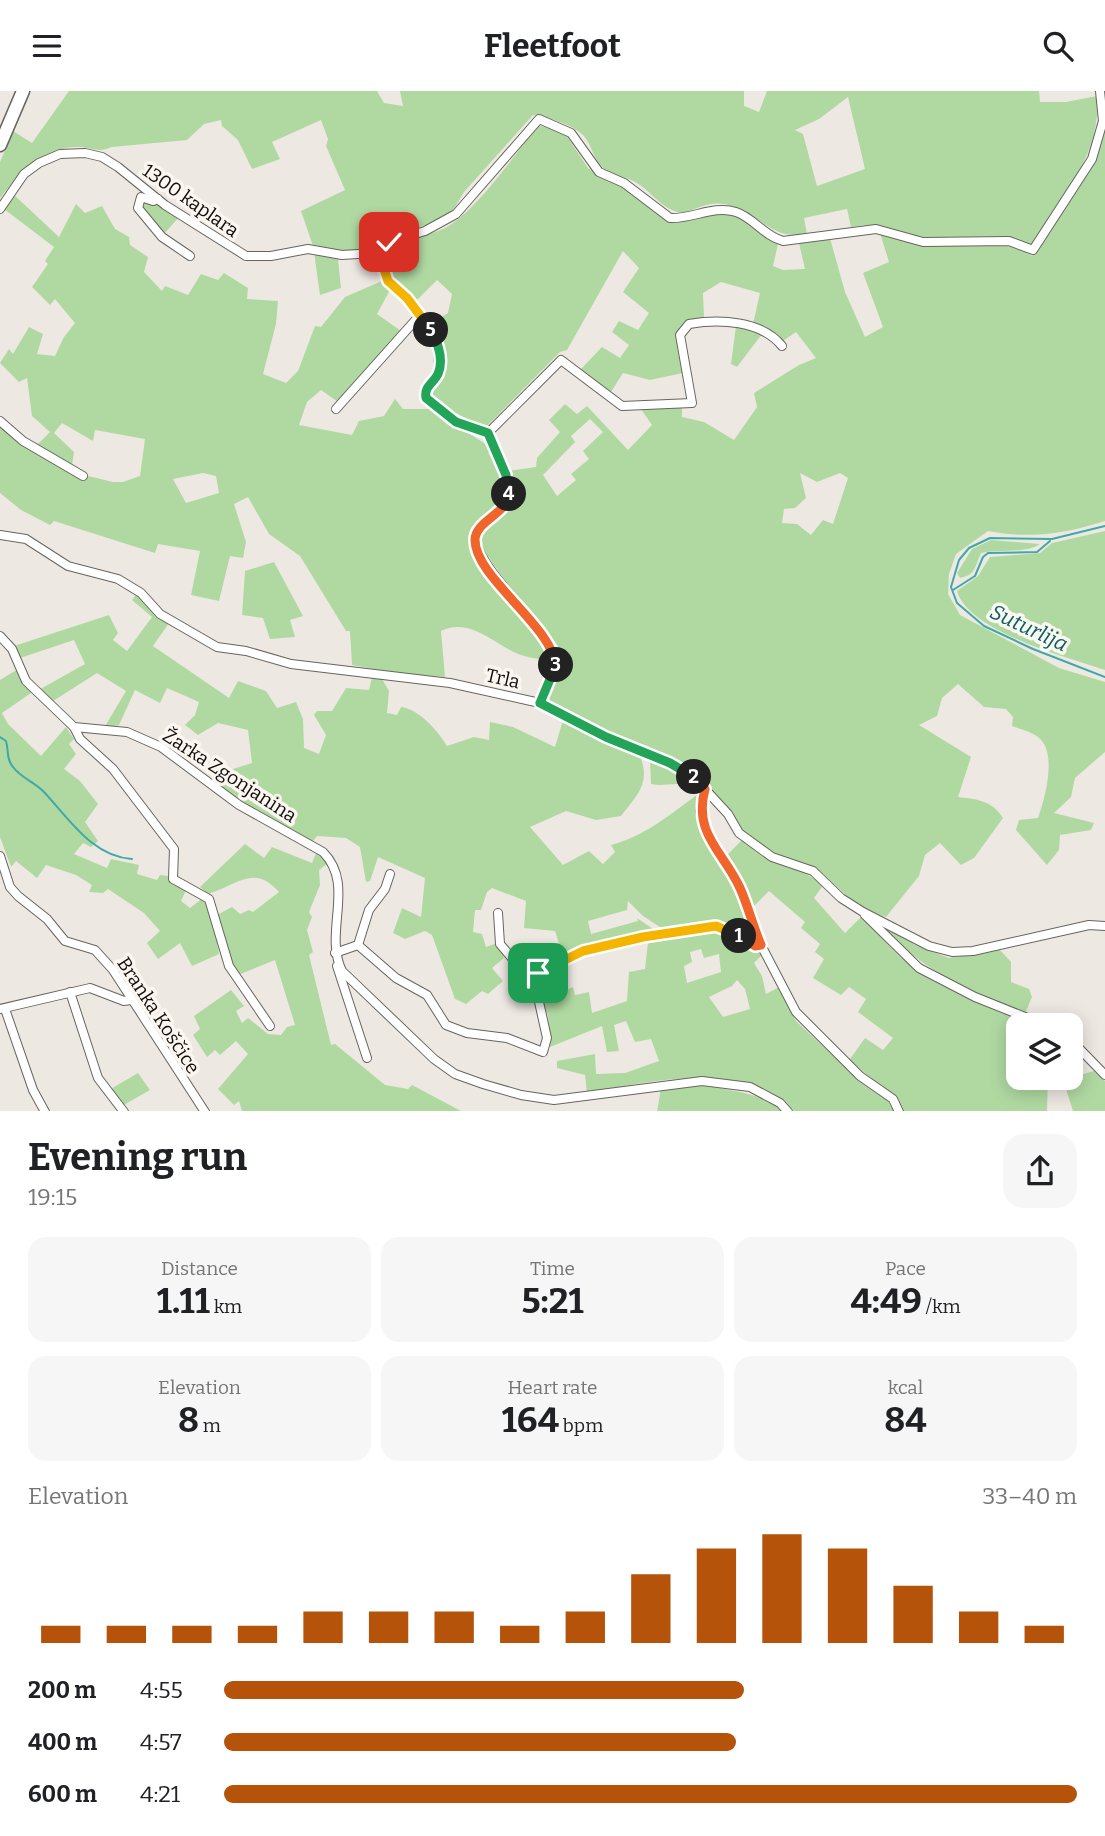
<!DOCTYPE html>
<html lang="en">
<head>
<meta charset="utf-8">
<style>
	body { margin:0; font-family:Bitter,serif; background:#f6f6f6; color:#202124; height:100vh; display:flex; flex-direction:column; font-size:26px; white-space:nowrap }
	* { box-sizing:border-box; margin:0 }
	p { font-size:23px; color:#757577 }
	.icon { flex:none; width:38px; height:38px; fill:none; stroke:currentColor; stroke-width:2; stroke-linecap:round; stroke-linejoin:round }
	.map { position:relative; height:1020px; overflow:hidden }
	.sheet { display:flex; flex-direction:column; background:#fff; flex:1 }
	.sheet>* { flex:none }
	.fabs { position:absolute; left:1006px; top:922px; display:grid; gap:14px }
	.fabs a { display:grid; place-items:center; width:77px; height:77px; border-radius:14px; background:#fff; box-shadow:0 4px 18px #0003; font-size:35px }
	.pin { position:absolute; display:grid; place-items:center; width:60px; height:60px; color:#fff; margin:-30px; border-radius:14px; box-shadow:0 4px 10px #0006 }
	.km { position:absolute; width:35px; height:35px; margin:-18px; border-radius:50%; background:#222; color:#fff; font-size:19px; line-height:35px; text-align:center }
	.round { display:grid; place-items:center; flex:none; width:74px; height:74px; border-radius:21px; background:#f6f6f6 }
	.head { display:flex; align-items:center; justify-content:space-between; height:119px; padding:0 28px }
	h1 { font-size:38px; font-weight:700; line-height:52px }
	.metrics { display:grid; grid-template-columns:repeat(3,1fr); gap:10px; height:119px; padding:7px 28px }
	.metrics div { display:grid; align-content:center; border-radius:18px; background:#f6f6f6; text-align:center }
	.metrics b { font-size:35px; font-weight:700 }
	.metrics small { font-size:19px; font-weight:400 }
	.metrics p { font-size:19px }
	.chart { height:196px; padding:14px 28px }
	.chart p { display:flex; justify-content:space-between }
	.chart svg { width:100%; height:126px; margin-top:7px; stroke:#b45309; stroke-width:6 }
	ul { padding:0 28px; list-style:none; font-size:23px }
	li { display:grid; grid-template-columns:112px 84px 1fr; align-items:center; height:52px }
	li i { height:18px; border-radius:9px; background:#b45309 }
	header { display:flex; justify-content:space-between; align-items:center; height:91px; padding:0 28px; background:#fff; font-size:32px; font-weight:700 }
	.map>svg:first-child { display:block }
	.green { fill:#b0d9a2; fill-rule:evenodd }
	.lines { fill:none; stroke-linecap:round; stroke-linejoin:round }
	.stream { stroke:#3fa9a9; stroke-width:2 }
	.street-casing { stroke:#68645f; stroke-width:10 }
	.primary-casing { stroke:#68645f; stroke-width:15 }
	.street { stroke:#fff; stroke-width:8 }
	.primary { stroke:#fff; stroke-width:12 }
	.split-1-casing { stroke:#fff; stroke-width:14 }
	.split-2-casing { stroke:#fff; stroke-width:14 }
	.split-3-casing { stroke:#fff; stroke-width:14 }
	.split-4-casing { stroke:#fff; stroke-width:14 }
	.split-5-casing { stroke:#fff; stroke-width:14 }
	.split-6-casing { stroke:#fff; stroke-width:14 }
	.split-1 { stroke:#f5b400; stroke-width:9 }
	.split-2 { stroke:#f0652b; stroke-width:9 }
	.split-3 { stroke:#22a559; stroke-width:9 }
	.split-4 { stroke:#f0652b; stroke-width:9 }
	.split-5 { stroke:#22a559; stroke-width:9 }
	.split-6 { stroke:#f5b400; stroke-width:9 }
	.labels { text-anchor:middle; stroke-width:7; stroke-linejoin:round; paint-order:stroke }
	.street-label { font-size:19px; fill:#0f0e0c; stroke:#fbf6f0 }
	.water-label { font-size:21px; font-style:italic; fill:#076262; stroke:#fbf6f0 }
</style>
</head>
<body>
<header><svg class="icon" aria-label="menu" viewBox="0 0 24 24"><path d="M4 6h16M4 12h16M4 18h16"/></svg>Fleetfoot<svg class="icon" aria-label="search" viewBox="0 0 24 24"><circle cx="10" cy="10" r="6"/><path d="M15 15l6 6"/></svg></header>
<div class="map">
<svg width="1105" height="1021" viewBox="0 0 1105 1021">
	<rect width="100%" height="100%" fill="#eee8e2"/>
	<g class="green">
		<path d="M69 0H377L384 12 403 15 400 0H744V15L759 21 767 0H1039L1040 11H1066L1097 5C1102 63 1061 107 1033 154 997 138 958 150 920 146 892 142 885 130 851 136L847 118 804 127 807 143C772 149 765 127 735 116 703 104 692 127 674 120 658 114 650 99 635 91 624 85 612 86 602 76 593 67 591 52 583 44 571 33 548 26 533 24L464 101 452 121 440 128 389 148 371 159 346 160 313 155 301 120 345 99 326 55 328 48 321 29 272 51 280 68 252 78 238 49 222 35 221 29 204 33 187 49 112 56C98 62 94 57 80 56 45 54 20 82 0 107V71L13 40 32 52ZM848 6 865 78 817 95 803 43 795 39 819 28Z"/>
		<path d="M537 34 564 41 588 77 619 94 672 132C693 132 715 118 737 126 751 131 760 146 778 153L773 175 783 179 805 178 799 152 830 147 845 201 865 246 883 236 863 182 889 171 880 142C889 144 898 148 907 149 949 156 995 143 1032 165L1097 69 1105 35V430C1065 443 1029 448 988 440L956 463 949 483 948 503 960 524 1059 577 1105 591V661L1075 687 1071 706 1054 722 1094 732 1091 739 1060 744 1059 759 1047 774 1016 739 1019 729 1038 727C1045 707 1058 661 1038 646 1030 640 1020 638 1012 635L1013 626 1006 618 984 616 958 593 942 607 937 625 919 634 971 666 958 706C977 708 993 710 1003 727L974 767 961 774 940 752 925 764 919 785 886 826 861 818 821 781 780 765 741 742 732 725 695 679 568 623 547 609 560 574 558 555 540 531 524 517 480 454C479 422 524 427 508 380L536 376 537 367 560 341 549 329 565 313 577 323 587 315 628 359 652 334 641 318 682 315V326L704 331 734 349 757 316 754 302 799 274 816 267 796 241 783 250 777 243 753 233 760 202 721 191 703 202 704 227 685 230 678 240 683 282 650 289 623 282 609 304 580 279 602 256 620 267 629 254 612 241 619 230 638 239 649 222 623 201 639 177 623 160 567 259 560 261 487 335 482 336 430 308 429 304 444 281 439 246 432 232 448 222 452 203 437 189 414 212 391 189 381 160C399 146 422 147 443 138 471 126 519 60 537 34ZM590 328 603 341 583 360 589 368 571 383 576 389 557 405 543 384 575 351 571 345ZM800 382 817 391 840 382 848 387 833 433 823 429 811 444 797 433 782 432 784 418 795 417 806 407Z"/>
		<path d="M12 102 59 146 76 113 85 122 102 115 115 138 129 146 130 154 148 166 144 181 162 200 165 195 188 204 201 183 218 189 224 182 248 197 247 208 278 210 276 233 263 283 286 292 298 280 315 235 321 236 345 206 384 189 391 197 377 223 401 240 393 254 338 311 321 299 307 311 299 334 352 344 359 330 384 325 395 308 403 318H430L492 357 505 394 504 407 470 444C464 478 545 535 551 570 541 568 528 567 518 563 493 552 469 526 441 540L445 586 395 582 352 574 350 540H346L300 465 269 443 248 406 234 413 246 451 243 467 230 465 219 510 191 504 200 460 158 453 155 462 54 430 50 434 21 419 0 402V334L83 389 88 385 113 391H123L140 385 145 348 95 339 93 350 62 332 54 342 74 361 72 375 37 354 50 341 32 325 27 287 19 291 0 272 9 258 13 263 29 236 43 243 37 263 55 265 64 246 75 232 55 208 50 214 32 196 48 173 45 170 54 156 4 118ZM203 382 216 385 219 402 186 412 173 388Z"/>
		<path d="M141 108C150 110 171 120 180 125L163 144 141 118Z"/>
		<polygon points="314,161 338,168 341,197 320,204"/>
		<polygon points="736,235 762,243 737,276 731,273"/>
		<path d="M1105 440V579C1067 566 969 541 957 500L978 485 990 466 1040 462 1052 452Z"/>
		<path d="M991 449 1040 453C1026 463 999 458 981 462 975 475 976 484 960 487L957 482 972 458Z"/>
		<polygon points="274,471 303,525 290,529 295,546 270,548 263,527 242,524 245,480"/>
		<path d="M137 502 169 532 153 555 229 607 238 590 266 600 277 617 296 611 303 628 304 657 319 663 326 644 314 624 317 620H332L346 597 369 599 372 586 382 588 389 600 387 622 397 624 401 616C419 618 438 640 447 655L474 646 489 649 490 631 513 636 555 656 563 629 640 665C651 692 637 704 621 725L596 729 566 720 530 736 563 774 589 760 603 773 615 761 611 754C645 745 669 724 697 704L698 732 713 762 737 799 756 852 721 832 663 838 643 825 628 810 627 819 588 830 591 843 638 830 637 827 659 842 643 844 549 875 541 862 559 852 555 840 524 837 526 810 492 797 487 801 481 819H475L473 841 482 843 486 856 497 852 504 867 492 877 503 890 488 903 482 900 466 913 455 908 432 844 425 840 405 848 393 842 402 817 421 826 425 787 378 766 370 790 366 791 360 756 346 747 317 745 313 750 282 737 216 693 227 680 252 672 248 639 218 632 198 644 185 634 195 624 199 611 167 597 160 612 135 599 119 634 104 637 126 600 97 582 50 612 37 600 85 573 74 549 20 567 14 555 109 524 118 542 113 549 127 560 152 526 132 509Z"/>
		<polygon points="18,578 31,602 2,622 8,633 41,665 66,636 74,648 69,653 76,663 64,678 80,690 98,713 85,731 98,750 91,756 83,752 74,763 107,777 111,768 139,774 137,783 157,789 160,784 169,785 169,789 187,797 181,810 190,817 203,807 213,825 219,863 192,875 180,852 158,868 147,852 160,840 144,822 108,798 103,802 89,801 92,794 76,784 46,774 37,787 16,770 11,776 0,746 0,589"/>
		<path d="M650 668 690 686 697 694C682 690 667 696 651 693Z"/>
		<path d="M743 748 824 793 814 807 845 842 861 826 899 865 918 879 1037 934H1018V987H1048L1047 1020H903C898 1005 863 983 850 968L865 947 883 959 893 947 858 921 866 908 849 896 841 904 813 887 824 868 815 861 820 853 801 837 805 831 769 800 751 818 725 766Z"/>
		<path d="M245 753 264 767 272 756 312 772 317 760 328 772 319 779 320 794 309 821 312 826 307 839 313 861 309 864 331 954 335 953 385 994 408 998 412 994 461 1020H242L239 1010 234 1014 218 998 248 963 236 950 220 964 215 959 207 966 193 944 200 938 194 925 231 899 244 915 236 920 242 932 248 927 268 943 281 944 287 936 295 934 275 869 238 884 227 866 217 824 232 816 240 823 249 819 253 821 279 801C254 773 239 793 208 803L200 796Z"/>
		<path d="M889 837 915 854 949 867 999 858 1011 871V891L1029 898 1032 906 1025 923C972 901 926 882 887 840Z"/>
		<path d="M718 840C732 843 755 852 762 864L754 872 762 885 766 903 781 895 785 910 796 930 864 994 888 1010 894 1020H794C738 971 653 988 587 1003L585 984 557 977V970L595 963 596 983 625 982 659 970 651 948 635 951 626 930 614 934 619 960 607 961 602 935 550 956 548 924 542 911 573 896 575 904 589 901 592 922 627 910 629 881 645 878 648 851ZM701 858 704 867 719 863 721 881 687 892 684 875 692 871 690 861ZM737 889 745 898 750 918 723 926 709 906 732 895Z"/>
		<polygon points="1094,980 1105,990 1105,1020 1073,1020 1063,989"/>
		<polygon points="138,982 150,999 122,1015 109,999"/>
		<path d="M701 992C731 1002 758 999 783 1020L657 1021 661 997Z"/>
	</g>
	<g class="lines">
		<g class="stream">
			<polyline points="1105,435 1052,448 990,447 969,457 959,469 951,496 957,512 984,535 1033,558 1105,586"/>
			<polyline points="953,499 975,485 983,466 988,462 1037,461 1050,450"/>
			<path d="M0 646 6 650C9 660 6 668 13 676 20 686 34 691 43 700 68 726 92 766 132 768"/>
		</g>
		<defs>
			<g id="street">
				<polyline points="158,108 153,110 141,106 138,117 162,146 190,165"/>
				<path d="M0 118 24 83 39 72 60 63 85 62 102 66 118 76 165 114 246 165H271L308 158 342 164 374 162 380 166 388 190 407 207 437 250 439 279 426 298 427 310 456 331 488 342 507 384 509 408 478 439 475 449C485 489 560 546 556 577 554 589 545 601 540 612"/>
				<path d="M374 162 389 151 425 140 456 123 539 28 571 42 599 81 624 92 670 127C693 128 713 114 736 121 754 127 764 145 783 150L876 138 923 151 1009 150 1033 159 1092 68 1103 30 1100 0"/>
				<polyline points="336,318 420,224"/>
				<polyline points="0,330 23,350 83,385"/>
				<path d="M488 342 561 269 622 315 692 312 680 244 689 233C719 228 761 229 782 255"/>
				<polyline points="0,444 26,448 68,475 118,488 141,502 160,523 217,556 246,560 291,573 450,592 540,612 606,646 690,682 728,723 739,742 772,766 813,780 841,807 863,821 929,855 952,861 973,860 1089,834 1105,835"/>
				<path d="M0 545 12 558 26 590 74 636 127 641 161 656 239 714 323 761C356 794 323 841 342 880L434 968 455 983 483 993 521 1004 554 1009 702 990 750 996 780 1012 788 1021"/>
				<polyline points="74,636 80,648 113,678 174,758 173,788 209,808 229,875 270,935"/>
				<polyline points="705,698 700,720 704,734 740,797 761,854 796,921 860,985 893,1008 899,1021"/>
				<polyline points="0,765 10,796 18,805 47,828 65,850 95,859 113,879 205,1021"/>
				<polyline points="865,824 919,877 975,906 1045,934"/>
				<polyline points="358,854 369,819 385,798 390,783"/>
				<polyline points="335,862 358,854 396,887 427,904 446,934 467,942 507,947 543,961 547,947 539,911 529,887 500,853 498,822"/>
				<polyline points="337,875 367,967"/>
				<polyline points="529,887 583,860 643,846 709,836 731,839 755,855 761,854"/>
				<polyline points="70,901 98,987 124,1021"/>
				<polyline points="0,918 90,897 124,910 131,909"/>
				<polyline points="5,918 33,999 45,1021"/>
				<polyline points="1071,949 1105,984"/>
			</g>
			<polyline id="primary" points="0,54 23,0"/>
		</defs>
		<use href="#street" class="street-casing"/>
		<use href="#primary" class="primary-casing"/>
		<use href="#street" class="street"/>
		<use href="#primary" class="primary"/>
	</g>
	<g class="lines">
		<defs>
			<polyline id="split-1" points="538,882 583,860 643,846 716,835 739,845"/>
			<path id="split-2" d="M694 686 705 698C693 743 723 760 740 797 748 815 753 835 761 854L755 855 739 845"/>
			<polyline id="split-3" points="556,574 540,612 606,646 670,672 694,686"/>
			<path id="split-4" d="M509 403C507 423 475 430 475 449 475 486 550 533 556 574"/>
			<path id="split-5" d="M431 239C438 252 444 269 438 283 433 293 424 295 426 307L456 331 488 342 506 384 509 403"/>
			<polyline id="split-6" points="389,151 374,162 380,166 388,190 407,207 431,239"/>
		</defs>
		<use href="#split-1" class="split-1-casing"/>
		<use href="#split-2" class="split-2-casing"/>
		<use href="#split-3" class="split-3-casing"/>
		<use href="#split-4" class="split-4-casing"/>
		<use href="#split-5" class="split-5-casing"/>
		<use href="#split-6" class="split-6-casing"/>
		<use href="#split-1" class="split-1"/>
		<use href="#split-2" class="split-2"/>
		<use href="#split-3" class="split-3"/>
		<use href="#split-4" class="split-4"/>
		<use href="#split-5" class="split-5"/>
		<use href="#split-6" class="split-6"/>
	</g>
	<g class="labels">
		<g class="street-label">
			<text transform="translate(191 109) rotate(35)" y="7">1300 kaplara</text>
			<text transform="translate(503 587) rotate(13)" y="7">Trla</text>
			<text transform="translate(230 684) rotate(33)" y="7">Žarka Zgonjanina</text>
			<text transform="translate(159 924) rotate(57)" y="7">Branka Koščice</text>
		</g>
		<g class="water-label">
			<text transform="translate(1029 537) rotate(25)" y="7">Suturlija</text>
		</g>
	</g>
</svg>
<div class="fabs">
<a><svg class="icon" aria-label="layers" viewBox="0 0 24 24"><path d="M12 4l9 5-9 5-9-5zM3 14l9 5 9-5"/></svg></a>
</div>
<div class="pin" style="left:538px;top:882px;background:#1e9e55"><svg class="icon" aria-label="arrive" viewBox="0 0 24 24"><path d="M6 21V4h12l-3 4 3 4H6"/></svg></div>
<div class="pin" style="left:389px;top:151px;background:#d93025"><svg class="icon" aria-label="check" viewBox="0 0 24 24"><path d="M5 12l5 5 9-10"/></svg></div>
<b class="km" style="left:739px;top:845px">1</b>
<b class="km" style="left:694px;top:686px">2</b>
<b class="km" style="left:556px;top:574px">3</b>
<b class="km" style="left:509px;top:403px">4</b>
<b class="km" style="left:431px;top:239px">5</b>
</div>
<section class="sheet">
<div class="head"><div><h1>Evening run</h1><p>19:15</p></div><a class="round"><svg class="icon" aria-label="share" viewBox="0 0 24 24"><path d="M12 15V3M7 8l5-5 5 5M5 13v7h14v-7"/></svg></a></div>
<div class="metrics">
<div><p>Distance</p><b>1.11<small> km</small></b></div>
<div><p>Time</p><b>5:21</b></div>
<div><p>Pace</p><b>4:49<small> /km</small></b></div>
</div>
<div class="metrics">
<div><p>Elevation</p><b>8<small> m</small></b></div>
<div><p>Heart rate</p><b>164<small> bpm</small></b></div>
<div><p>kcal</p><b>84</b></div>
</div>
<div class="chart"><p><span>Elevation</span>33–40 m</p>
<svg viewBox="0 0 160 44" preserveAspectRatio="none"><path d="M5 44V38M15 44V38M25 44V38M35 44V38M45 44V33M55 44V33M65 44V33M75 44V38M85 44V33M95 44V20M105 44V11M115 44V6M125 44V11M135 44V24M145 44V33M155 44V38"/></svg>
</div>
<ul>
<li><b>200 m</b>4:55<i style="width:61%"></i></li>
<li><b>400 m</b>4:57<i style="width:60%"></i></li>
<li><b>600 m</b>4:21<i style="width:100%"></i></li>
</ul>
</section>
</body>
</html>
